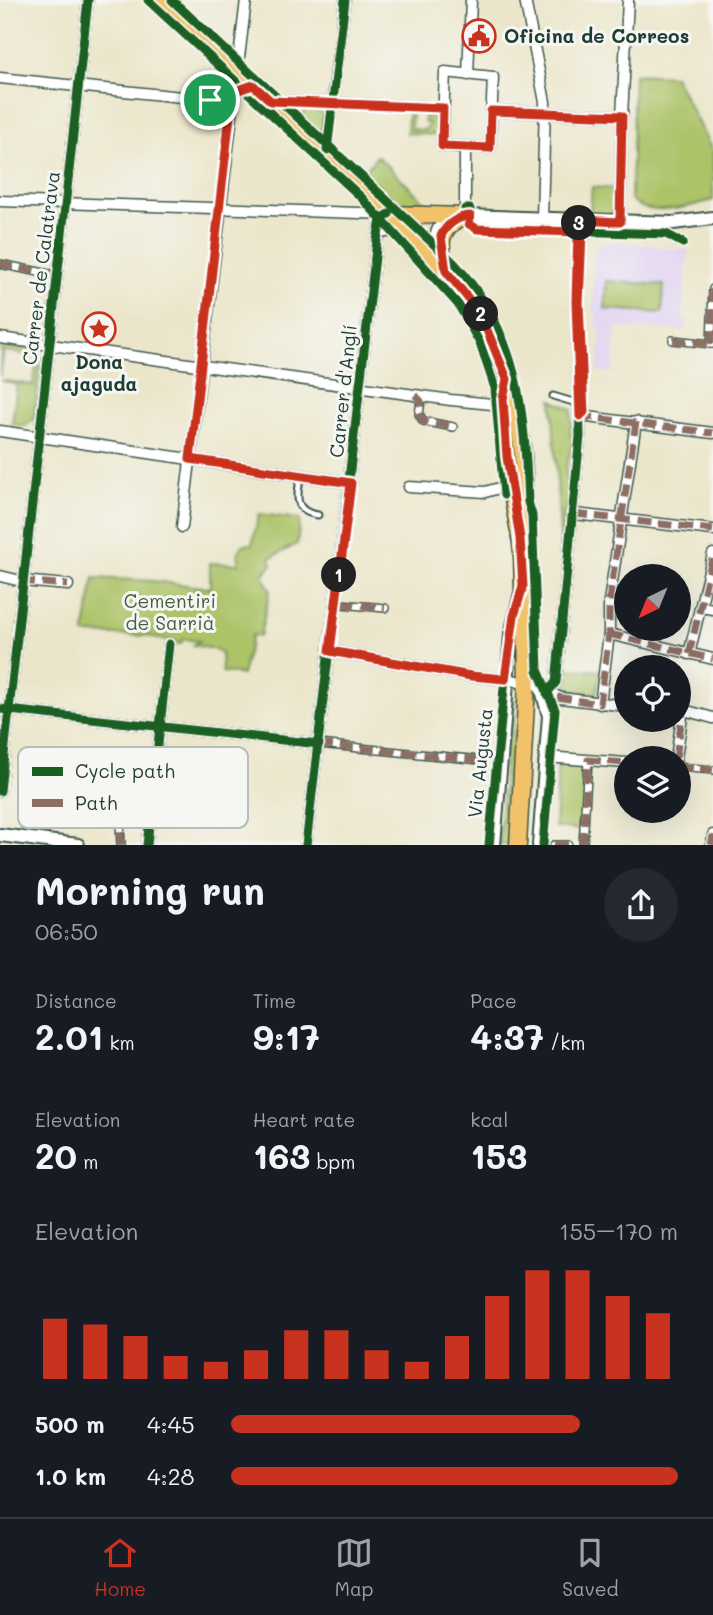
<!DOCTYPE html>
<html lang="en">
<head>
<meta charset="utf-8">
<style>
	body { margin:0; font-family:Mali,sans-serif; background:#242831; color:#f1f3f6; height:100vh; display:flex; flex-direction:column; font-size:26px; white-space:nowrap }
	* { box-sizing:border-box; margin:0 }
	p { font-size:23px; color:#9ea1a6 }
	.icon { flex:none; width:38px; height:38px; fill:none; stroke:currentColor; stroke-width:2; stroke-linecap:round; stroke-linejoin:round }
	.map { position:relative; height:845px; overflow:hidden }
	.side { display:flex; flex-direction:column; background:#171b24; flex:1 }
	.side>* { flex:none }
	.needle { width:46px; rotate:223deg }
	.fabs { position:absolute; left:614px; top:564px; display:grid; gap:14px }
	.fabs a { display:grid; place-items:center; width:77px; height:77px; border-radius:50%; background:#171b24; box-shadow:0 7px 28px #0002; font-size:35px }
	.pin { position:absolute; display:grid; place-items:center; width:60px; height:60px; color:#fff; margin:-30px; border:4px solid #fff; border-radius:50%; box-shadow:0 2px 7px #0007 }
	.km { position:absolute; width:35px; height:35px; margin:-18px; border-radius:50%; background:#222; color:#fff; font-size:19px; line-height:35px; text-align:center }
	.round { display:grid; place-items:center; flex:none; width:74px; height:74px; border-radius:37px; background:#242831 }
	.overview { display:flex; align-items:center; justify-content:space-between; height:119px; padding:0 35px }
	h1 { font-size:38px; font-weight:800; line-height:52px }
	.stats { display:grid; grid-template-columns:repeat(3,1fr); gap:10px; height:119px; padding:7px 35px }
	.stats div { display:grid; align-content:center }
	.stats b { font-size:35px; font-weight:800 }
	.stats small { font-size:19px; font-weight:400 }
	.stats p { font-size:19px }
	.chart { height:196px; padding:14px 35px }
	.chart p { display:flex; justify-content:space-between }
	.chart svg { width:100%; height:126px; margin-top:7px; stroke:#c8321e; stroke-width:6 }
	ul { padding:0 35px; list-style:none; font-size:23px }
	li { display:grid; grid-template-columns:112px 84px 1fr; align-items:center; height:52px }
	li i { height:18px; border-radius:9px; background:#c8321e }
	.tab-bar { display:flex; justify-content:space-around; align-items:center; height:98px; border-top:2px solid #363941; background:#171b24; font-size:19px; color:#9ea1a6 }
	.tab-bar a { display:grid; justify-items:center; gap:4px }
	.tab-bar .on { color:#c8321e }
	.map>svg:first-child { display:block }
	.built { fill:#e2d4f3 }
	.green { fill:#acc368; stroke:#66804e; stroke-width:2 }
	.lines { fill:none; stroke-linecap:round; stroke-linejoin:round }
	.service-casing { stroke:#3e564a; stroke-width:9 }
	.pedestrian-casing { stroke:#3e564a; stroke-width:10 }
	.minor-casing { stroke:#3e564a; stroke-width:13 }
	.tertiary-casing { stroke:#3e564a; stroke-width:16 }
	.primary-casing { stroke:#3e564a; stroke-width:19 }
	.trunk-casing { stroke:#3e564a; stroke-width:19 }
	.service { stroke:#fff; stroke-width:5 }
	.pedestrian { stroke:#fff; stroke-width:7 }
	.minor { stroke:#fff; stroke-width:10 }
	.tertiary { stroke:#fff; stroke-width:12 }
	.primary { stroke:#f2c26a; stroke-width:16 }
	.trunk { stroke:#f2c26a; stroke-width:16 }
	.quiet { stroke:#8d6e63; stroke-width:7; stroke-dasharray:14 7; stroke-linecap:butt }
	.cycleway-casing { stroke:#f6f6f2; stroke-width:13 }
	.cycleway { stroke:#1b5e20; stroke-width:9 }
	.route-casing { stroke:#fff; stroke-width:14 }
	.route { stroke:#c8321e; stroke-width:9 }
	.labels { text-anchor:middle; stroke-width:6; stroke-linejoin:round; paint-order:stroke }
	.poi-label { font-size:19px; font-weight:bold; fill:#1f3d34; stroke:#f6f6f2; text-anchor:start }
	.street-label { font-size:19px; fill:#1f3d34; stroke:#f6f6f2 }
	.park-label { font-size:19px; fill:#425e41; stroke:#f6f6f2 }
	.key { fill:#f6f6f2; stroke:#b6beb9; stroke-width:2 }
	.key-label { font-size:19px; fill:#1f3d34 }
</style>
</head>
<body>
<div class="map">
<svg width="713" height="845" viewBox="0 0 713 845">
	<rect width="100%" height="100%" fill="#f6f6f2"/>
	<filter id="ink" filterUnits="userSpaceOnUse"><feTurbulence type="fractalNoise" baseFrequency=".0143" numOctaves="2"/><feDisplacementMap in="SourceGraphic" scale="14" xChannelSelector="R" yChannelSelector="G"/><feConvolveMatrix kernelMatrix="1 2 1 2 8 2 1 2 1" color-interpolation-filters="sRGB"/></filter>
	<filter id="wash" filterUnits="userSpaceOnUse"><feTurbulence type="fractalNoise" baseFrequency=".00686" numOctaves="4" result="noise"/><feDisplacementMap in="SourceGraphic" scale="28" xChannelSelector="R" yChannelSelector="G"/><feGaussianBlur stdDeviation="1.57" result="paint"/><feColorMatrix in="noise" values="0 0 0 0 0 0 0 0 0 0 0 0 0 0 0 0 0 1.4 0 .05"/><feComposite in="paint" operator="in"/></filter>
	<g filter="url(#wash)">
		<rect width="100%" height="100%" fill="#ebe6ca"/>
		<polygon class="built" points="608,241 688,250 682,317 686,318 685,331 616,327 613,373 598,372 601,329 596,328 597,313 593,312 593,255 597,247"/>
		<g class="green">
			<path d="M634 74 674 76 713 152V200C692 206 647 220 631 199Z"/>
			<polygon points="305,109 315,109 324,114 325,131 318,132 302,117"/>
			<polygon points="408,115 412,115 411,129 425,130 429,123 424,122 424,116 438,117 436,135 407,133"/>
			<polygon points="377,156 431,208 401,206 364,172"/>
			<polygon points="592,187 616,189 613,215 590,213"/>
			<polygon points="606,281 664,285 662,313 605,309"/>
			<polygon points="1,346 34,350 41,359 34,419 25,426 12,424 17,385 0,380 33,385 38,356 4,351 0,376"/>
			<polygon points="552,400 572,409 570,434 573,444 566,467 570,502 565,509 561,550"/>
			<polygon points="259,514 300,519 297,544 270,558 272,564 263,575 270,590 260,636 252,635 242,675 222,672 221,654 217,650 193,645 199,641 183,639 181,644 147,636 84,634 94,578 153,581 210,588 210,563 239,564 238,552 243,545 252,544"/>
			<polygon points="566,669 601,671 596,694 568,690"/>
			<polygon points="509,699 516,699 508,845 499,845"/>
			<polygon points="558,764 586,766 582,830 555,827"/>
		</g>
	</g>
	<g filter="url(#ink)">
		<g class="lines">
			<defs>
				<g id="service">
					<polyline points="553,396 580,404"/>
					<path d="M301 476C296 496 294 512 318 515"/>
				</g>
				<g id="pedestrian">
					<polyline points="0,264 59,276"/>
					<polyline points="673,340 712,344"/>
					<polyline points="711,344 713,289"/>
					<polyline points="415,396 421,401 419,414 423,421 453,427"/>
					<polyline points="341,604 385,608"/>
					<polyline points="319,744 480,760"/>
					<polyline points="679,767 713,770"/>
					<path d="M121 845C119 821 121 773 149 767"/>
					<polyline points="554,845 568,845"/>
					<polyline points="583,845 588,760"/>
				</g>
				<g id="minor">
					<polyline points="525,0 545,102 542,220"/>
					<polygon points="445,72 493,77 490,148 442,146"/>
					<polyline points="468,75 471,0"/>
					<polyline points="0,78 210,100 225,107 230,116"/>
					<polyline points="210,100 253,85"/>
					<polyline points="271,101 443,108"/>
					<polyline points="491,111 622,116"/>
					<polyline points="326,153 345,0"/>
					<polyline points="0,201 389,214"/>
					<polyline points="620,222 622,116 628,0"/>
					<polyline points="379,232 407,232"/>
					<path d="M435 248C433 226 443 217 465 216V147"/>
					<polyline points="0,338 451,400 492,404 507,396"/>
					<polyline points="580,416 713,433"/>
					<polyline points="0,431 351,483"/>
					<polyline points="409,487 485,492 510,485"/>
					<polyline points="575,514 713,530"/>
					<polyline points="182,527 246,0"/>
					<polyline points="0,576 21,581 68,585"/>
					<polyline points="701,607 713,609"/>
					<polyline points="609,634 713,659"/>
					<polyline points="330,651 471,676 513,680 531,686"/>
					<polyline points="689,654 713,554"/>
					<polyline points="545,691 561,698 626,706"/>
					<polyline points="547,693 556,682 580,436 576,301 579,221"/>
					<polyline points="600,704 609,634 609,602 636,422"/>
					<polyline points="0,709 319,744"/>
					<polyline points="680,709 713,718"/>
					<polyline points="546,757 626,763"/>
					<polyline points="676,758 683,710"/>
					<polyline points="0,791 88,0"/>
					<polyline points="147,845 169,644"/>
					<polyline points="306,845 377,240 381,220 389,214"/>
					<polyline points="711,845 713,835"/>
				</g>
				<g id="tertiary">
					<polyline points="465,216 673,223 713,218"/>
					<polyline points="527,658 542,690 549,716 539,845"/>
					<polyline points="0,835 78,845"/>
					<polyline points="494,845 511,634 521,593"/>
				</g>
				<g id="primary">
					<path d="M160 0C237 71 314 141 389 214 420 245 457 275 479 312 518 376 532 464 520 538"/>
					<polyline points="389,214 465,216"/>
					<path d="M446 271C440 246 436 229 463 217"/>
					<path d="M507 381C498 431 510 487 520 536 523 553 522 572 523 590 526 627 528 665 526 703"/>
				</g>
				<polyline id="trunk" points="518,845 526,703"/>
			</defs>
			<use href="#service" class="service-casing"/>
			<use href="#pedestrian" class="pedestrian-casing"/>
			<use href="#minor" class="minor-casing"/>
			<use href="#tertiary" class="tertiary-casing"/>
			<use href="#primary" class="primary-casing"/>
			<use href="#trunk" class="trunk-casing"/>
			<use href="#service" class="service"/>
			<use href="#pedestrian" class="pedestrian"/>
			<use href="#minor" class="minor"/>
			<use href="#tertiary" class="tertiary"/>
			<use href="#primary" class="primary"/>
			<use href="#trunk" class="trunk"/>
			<g class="quiet">
				<polyline points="0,264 59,276"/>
				<polyline points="673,340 713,344"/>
				<polyline points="711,344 713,289"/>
				<polyline points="415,395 421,401 419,414 423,421 453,427"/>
				<polyline points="580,416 713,433"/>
				<polyline points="575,514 713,530"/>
				<polyline points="21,581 68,585"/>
				<polyline points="341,604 385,608"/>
				<polyline points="609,634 713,659"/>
				<polyline points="689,654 713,554"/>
				<polyline points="557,697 600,704 609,634 609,602 636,422"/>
				<polyline points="319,744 480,760"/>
				<polyline points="676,758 683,710"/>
				<polyline points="679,767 713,770"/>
				<path d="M121 845C119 821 121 773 149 767"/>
				<polyline points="554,845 568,845"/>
				<polyline points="583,845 588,760 626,763"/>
				<polyline points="711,845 713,835"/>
			</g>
			<defs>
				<g id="cycleway">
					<polyline points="148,0 361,197 458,304 480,343 495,388 504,495"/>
					<path d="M172 0 454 263C520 334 524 410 528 502L532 515 538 670 555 710 543 845"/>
					<polyline points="279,102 443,108"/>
					<polyline points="327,150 345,0"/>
					<polyline points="465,209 470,209 469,224 475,228 666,234 683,243"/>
					<polyline points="547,693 556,682 580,436 576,301 578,232"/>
					<polyline points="0,709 319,744"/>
					<polyline points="0,791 88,0"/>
					<polyline points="147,845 169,644"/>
					<polyline points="306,845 377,240 381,220 389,214"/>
					<polyline points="489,845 506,667 510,661"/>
				</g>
			</defs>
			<use href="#cycleway" class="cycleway-casing"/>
			<use href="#cycleway" class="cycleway"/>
		</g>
	</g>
	<g class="lines" filter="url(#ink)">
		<defs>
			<path id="route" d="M210 100 225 107 230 116 190 459 351 483 330 651 471 676 505 679 514 616 523 586 520 538 507 457 503 399 507 379 480 313 446 271 441 236C446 225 458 216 470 216L469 224 477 229 578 232 576 301 580 416 584 412 579 304 582 232H578L579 220 620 222 622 116 491 111 490 148 442 146 443 108 271 101 253 85 210 100"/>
		</defs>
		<use href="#route" class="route-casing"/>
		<use href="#route" class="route"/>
	</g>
	<defs>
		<symbol id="civic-ring" viewBox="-11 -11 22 22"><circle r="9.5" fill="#f6f6f2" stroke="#c8321e" stroke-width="1.5"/><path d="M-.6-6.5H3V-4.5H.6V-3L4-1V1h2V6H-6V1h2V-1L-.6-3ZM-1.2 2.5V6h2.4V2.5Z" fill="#c8321e"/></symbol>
		<symbol id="sight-ring" viewBox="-11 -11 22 22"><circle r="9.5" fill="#f6f6f2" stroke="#c8321e" stroke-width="1.5"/><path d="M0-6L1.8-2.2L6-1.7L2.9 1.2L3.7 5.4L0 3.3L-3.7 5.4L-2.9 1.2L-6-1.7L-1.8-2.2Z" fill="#c8321e"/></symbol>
	</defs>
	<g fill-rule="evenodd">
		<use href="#civic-ring" x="460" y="17" width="38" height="38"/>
		<use href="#sight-ring" x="80" y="310" width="38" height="38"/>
	</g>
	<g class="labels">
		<g class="poi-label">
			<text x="504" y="43">Oficina de Correos</text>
			<text x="99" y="369" text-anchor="middle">Dona<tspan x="99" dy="22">ajaguda</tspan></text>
		</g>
		<g class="street-label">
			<text transform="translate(41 268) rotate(-83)" y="7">Carrer de Calatrava</text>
			<text transform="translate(343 391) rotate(-84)" y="7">Carrer d'Anglí</text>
			<text transform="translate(480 763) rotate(-84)" y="7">Via Augusta</text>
		</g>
		<g class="park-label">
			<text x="170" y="608">Cementiri<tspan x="170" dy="22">de Sarrià</tspan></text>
		</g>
	</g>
	<rect x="18" y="747" width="230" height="81" rx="10" class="key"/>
	<rect x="32" y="767" width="31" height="9" fill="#1b5e20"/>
	<rect x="32" y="799" width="31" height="8" fill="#8d6e63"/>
	<g class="key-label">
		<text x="75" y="778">Cycle path</text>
		<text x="75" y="810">Path</text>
	</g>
</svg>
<div class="fabs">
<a><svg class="needle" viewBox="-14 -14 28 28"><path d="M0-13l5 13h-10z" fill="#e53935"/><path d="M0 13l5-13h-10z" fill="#9ea1a6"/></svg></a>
<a><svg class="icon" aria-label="locate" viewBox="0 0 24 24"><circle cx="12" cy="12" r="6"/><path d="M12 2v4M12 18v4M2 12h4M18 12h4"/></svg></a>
<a><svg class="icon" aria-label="layers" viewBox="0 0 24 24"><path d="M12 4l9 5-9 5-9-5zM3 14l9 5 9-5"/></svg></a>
</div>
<div class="pin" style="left:210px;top:100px;background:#1e9e55"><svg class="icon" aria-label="arrive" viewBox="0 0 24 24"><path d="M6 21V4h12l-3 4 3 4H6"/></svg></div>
<b class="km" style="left:339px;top:575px">1</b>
<b class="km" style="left:481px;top:314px">2</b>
<b class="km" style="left:579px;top:223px">3</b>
</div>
<section class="side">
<div class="overview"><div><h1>Morning run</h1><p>06:50</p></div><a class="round"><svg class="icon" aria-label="share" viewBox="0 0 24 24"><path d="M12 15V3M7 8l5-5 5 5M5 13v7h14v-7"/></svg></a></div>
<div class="stats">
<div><p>Distance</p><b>2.01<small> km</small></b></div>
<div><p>Time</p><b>9:17</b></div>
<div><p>Pace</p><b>4:37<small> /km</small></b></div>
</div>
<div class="stats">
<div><p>Elevation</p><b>20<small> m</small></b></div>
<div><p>Heart rate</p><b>163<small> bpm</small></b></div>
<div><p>kcal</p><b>153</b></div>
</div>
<div class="chart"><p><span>Elevation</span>155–170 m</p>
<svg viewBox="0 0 160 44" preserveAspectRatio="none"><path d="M5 44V23M15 44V25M25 44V29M35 44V36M45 44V38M55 44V34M65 44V27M75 44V27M85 44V34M95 44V38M105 44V29M115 44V15M125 44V6M135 44V6M145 44V15M155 44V21"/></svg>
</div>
<ul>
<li><b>500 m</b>4:45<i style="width:78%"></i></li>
<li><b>1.0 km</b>4:28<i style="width:100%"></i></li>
</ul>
</section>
<nav class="tab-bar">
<a class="on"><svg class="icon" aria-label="home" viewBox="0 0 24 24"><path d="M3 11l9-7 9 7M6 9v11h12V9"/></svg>Home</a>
<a><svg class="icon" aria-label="map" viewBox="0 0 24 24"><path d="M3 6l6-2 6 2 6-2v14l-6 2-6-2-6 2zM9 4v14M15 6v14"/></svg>Map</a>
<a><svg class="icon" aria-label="saved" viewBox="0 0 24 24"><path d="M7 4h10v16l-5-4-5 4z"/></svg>Saved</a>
</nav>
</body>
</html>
